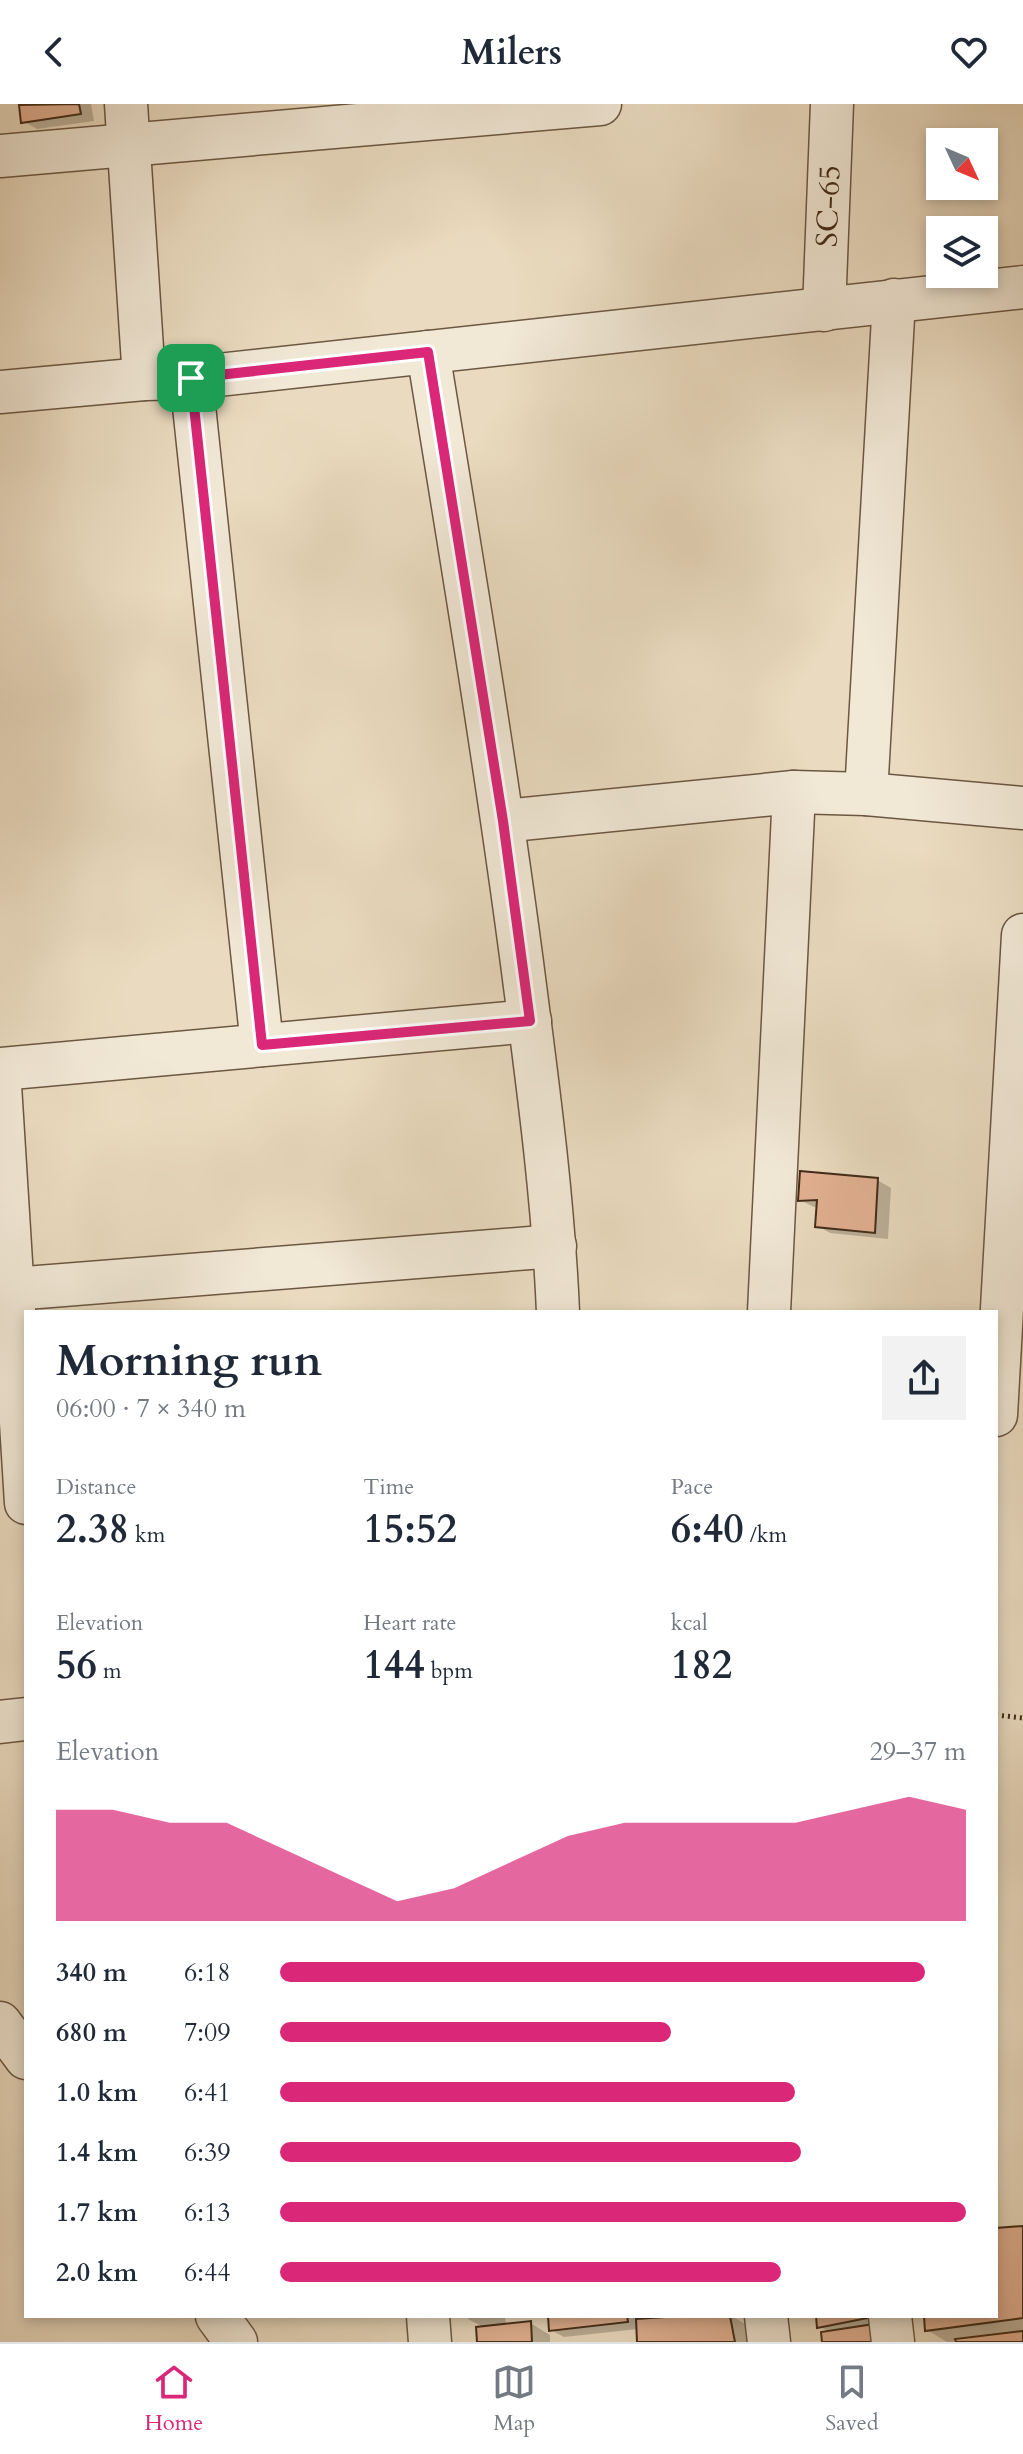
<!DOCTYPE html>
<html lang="en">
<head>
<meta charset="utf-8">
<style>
	body { margin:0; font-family:Cardo,serif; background:#f2f2f3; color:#1f2937; height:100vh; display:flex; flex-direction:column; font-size:30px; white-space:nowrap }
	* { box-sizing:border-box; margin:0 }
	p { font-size:26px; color:#747a83 }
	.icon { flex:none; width:44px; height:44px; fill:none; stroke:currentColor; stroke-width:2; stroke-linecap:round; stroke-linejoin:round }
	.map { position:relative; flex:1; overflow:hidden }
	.details { position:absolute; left:24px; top:1206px; width:974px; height:1008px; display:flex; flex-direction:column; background:#fff; border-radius:0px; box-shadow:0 4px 12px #0003 }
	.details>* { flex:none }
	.needle { width:52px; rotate:134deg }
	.controls { position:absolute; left:926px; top:24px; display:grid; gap:16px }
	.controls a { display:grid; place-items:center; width:72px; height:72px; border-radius:0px; background:#fff; box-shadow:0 4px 12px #0003; font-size:40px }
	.pin { position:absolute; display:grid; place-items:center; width:68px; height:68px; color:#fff; margin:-34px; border-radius:16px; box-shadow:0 4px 12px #0006 }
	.round { display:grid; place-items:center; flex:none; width:84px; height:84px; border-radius:0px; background:#f2f2f3 }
	.headline { display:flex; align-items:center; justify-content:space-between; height:136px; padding:0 32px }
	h1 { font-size:44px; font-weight:600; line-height:60px }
	.metrics { display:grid; grid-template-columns:repeat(3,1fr); gap:12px; height:136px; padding:8px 32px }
	.metrics div { display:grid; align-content:center }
	.metrics b { font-size:40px; font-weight:600 }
	.metrics small { font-size:22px; font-weight:400 }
	.metrics p { font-size:22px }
	.chart { height:224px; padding:16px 32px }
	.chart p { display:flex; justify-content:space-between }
	.chart svg { width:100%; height:144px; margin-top:8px; fill:#db2777; opacity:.7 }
	ul { padding:0 32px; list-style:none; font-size:26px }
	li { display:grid; grid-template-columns:128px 96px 1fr; align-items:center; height:60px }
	li i { height:20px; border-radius:10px; background:#db2777 }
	header { display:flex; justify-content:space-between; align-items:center; height:104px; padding:0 32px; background:#fff; font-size:36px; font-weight:600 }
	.tabs { display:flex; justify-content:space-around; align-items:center; height:112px; border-top:2px solid #e0e1e3; background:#fff; font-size:22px; color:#747a83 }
	.tabs a { display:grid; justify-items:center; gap:4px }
	.tabs .active { color:#db2777 }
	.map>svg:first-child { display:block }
	.shadow { fill:#0003 }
	.building { fill:#e2b193; stroke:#422b18; stroke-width:2 }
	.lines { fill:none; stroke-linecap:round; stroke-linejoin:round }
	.street-casing { stroke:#6c5742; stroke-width:45 }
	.path { stroke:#422b18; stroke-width:5; stroke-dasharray:2 4; stroke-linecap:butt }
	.street { stroke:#f1e8d6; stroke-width:42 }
	.route-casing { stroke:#fff; stroke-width:16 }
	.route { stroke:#db2777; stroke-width:10 }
	.labels { text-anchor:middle; stroke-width:7; stroke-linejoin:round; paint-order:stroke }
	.street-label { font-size:30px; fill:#422b18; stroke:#f1e8d6 }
</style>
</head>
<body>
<header><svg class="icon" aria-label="back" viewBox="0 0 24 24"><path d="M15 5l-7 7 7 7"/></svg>Milers<svg class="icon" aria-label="heart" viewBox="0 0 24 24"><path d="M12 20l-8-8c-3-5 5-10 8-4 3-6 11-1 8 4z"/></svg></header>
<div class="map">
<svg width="1023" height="2238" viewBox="0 0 1023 2238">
	<rect width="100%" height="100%" fill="#eadbc0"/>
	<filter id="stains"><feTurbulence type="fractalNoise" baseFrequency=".0025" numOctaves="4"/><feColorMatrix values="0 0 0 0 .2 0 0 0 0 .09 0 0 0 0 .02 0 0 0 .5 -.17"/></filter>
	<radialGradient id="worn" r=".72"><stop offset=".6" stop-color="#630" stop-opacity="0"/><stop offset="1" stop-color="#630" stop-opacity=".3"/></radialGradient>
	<g class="shadow">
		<polygon points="32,0 91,0 94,17 37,25 23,17"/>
		<polygon points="877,1076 891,1084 888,1135 830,1129 817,1121 818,1103 814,1103 800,1096"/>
		<polygon points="1023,2124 1023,2238 947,2238 927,2226 926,2212 996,2212 996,2126"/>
		<polygon points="468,2212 505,2212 506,2222 530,2219 550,2231 550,2238 479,2238 485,2224 468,2215"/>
		<polygon points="550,2212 640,2212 640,2217 656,2216 650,2212 748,2212 733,2213 749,2222 759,2238 640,2238 638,2225 564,2233 551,2226"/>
		<polygon points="818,2212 885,2212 888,2238 824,2238 831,2229 819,2222"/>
	</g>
	<g class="building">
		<polygon points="79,0 81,10 21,19 19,1"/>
		<polygon points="800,1067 878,1074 875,1129 815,1123 817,1096 798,1097"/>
		<polygon points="1023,2122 1023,2214 925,2227 924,2212 996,2212 996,2124"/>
		<polygon points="548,2212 627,2212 628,2218 549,2227"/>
		<polygon points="680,2212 730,2212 735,2238 637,2238 636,2215"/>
		<polygon points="816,2212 873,2212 873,2213 817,2224"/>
		<polygon points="531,2217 532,2238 477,2238 476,2223"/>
		<polygon points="874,2220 876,2238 822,2238 821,2228"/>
		<polygon points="1023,2227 1023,2238 956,2238 955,2235"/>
	</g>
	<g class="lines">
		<defs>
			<g id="street">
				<polyline points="126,0 144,275"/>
				<polyline points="0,52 600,0"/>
				<path id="s1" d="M824 206 832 0"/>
				<path d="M428 248C461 451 495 655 522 859 537 975 553 1091 558 1208"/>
				<polyline points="191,274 262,941"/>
				<polyline points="0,288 144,275 191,274 1023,183"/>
				<polyline points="866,690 894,196"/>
				<polyline points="503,717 794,688 866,690 1023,704"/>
				<polyline points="0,965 530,917"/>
				<polyline points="0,981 26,1399"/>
				<polyline points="13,1185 555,1142"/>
				<polyline points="769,1208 794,688"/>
				<polyline points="996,1311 1023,831"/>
				<polyline points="0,1618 26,1615"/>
				<polyline points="0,1919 26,1954"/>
				<polyline points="217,2212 236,2238"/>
				<polyline points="428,2212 430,2238"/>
				<polyline points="766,2212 769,2238"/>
				<polyline points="890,2212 893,2238"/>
			</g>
		</defs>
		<use href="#street" class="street-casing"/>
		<polyline class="path" points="996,1611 1023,1614"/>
		<use href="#street" class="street"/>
	</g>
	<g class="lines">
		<defs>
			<polygon id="route" points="428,248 503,717 530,917 262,941 191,274"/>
		</defs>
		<use href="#route" class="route-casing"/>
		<use href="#route" class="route"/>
	</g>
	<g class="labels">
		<g class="street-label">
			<text dy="10" stroke="none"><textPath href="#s1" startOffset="104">SC-65</textPath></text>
		</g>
	</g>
	<rect width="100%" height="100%" filter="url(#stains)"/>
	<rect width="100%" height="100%" fill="url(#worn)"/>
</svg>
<div class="controls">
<a><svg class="needle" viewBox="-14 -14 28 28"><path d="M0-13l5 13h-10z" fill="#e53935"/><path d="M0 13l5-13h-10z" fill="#747a83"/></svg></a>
<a><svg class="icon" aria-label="layers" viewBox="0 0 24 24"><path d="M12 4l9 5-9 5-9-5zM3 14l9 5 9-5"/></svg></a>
</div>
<div class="pin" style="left:191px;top:274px;background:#1e9e55"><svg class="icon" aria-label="arrive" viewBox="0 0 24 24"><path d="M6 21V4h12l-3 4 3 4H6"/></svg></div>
<section class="details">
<div class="headline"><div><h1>Morning run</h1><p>06:00 · 7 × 340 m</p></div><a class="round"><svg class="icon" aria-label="share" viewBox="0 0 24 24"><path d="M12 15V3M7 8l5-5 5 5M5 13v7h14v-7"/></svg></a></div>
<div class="metrics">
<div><p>Distance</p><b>2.38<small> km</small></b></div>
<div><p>Time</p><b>15:52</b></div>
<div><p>Pace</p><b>6:40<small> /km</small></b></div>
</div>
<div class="metrics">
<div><p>Elevation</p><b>56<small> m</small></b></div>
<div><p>Heart rate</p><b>144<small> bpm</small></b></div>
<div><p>kcal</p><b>182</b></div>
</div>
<div class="chart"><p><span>Elevation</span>29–37 m</p>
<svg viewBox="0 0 160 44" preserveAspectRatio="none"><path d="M0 44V10L10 10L20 14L30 14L40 22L50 30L60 38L70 34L80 26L90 18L100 14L110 14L120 14L130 14L140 10L150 6L160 10V44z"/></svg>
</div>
<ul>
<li><b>340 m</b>6:18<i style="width:94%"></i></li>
<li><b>680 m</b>7:09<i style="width:57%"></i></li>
<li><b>1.0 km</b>6:41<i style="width:75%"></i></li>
<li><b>1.4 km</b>6:39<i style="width:76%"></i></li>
<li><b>1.7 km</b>6:13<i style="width:100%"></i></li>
<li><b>2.0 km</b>6:44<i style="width:73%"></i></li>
</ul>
</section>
</div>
<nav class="tabs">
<a class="active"><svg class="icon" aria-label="home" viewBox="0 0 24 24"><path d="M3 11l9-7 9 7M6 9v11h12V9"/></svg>Home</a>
<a><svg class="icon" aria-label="map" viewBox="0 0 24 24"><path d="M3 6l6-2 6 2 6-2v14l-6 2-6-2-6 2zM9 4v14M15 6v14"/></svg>Map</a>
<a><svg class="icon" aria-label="saved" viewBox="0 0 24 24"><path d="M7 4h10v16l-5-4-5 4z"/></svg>Saved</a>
</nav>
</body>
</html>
